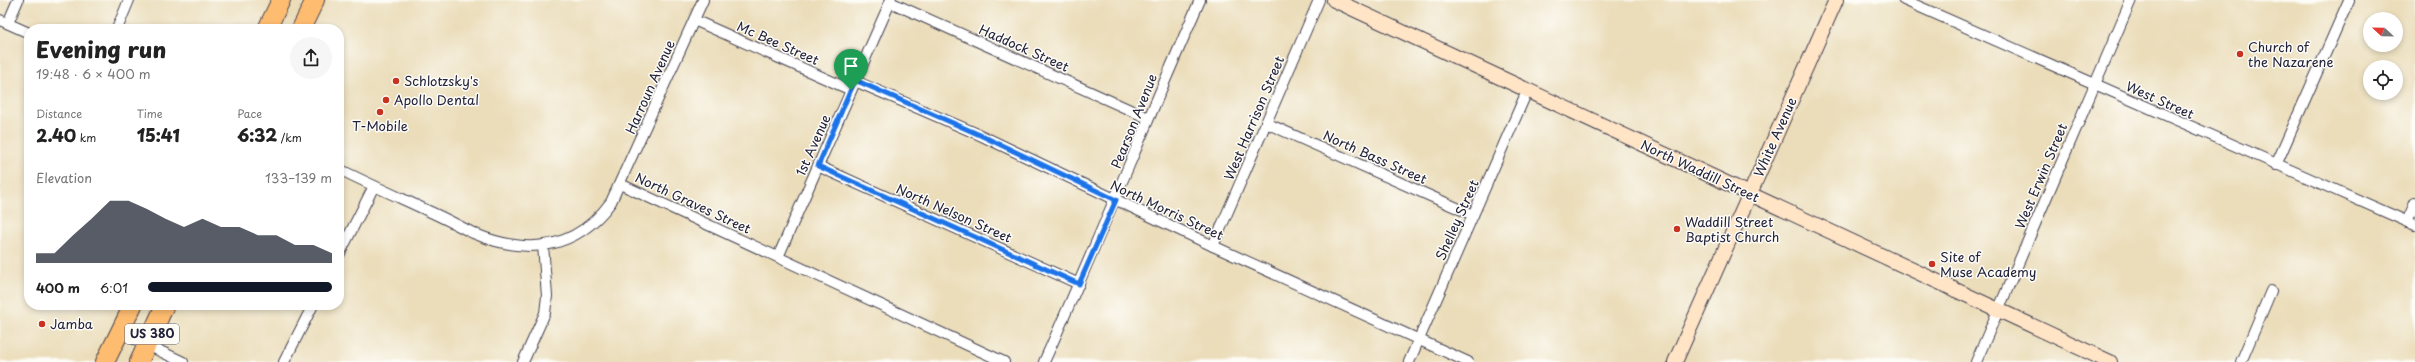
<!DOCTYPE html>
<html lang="en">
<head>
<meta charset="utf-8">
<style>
	body { margin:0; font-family:"Playpen Sans",sans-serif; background:#f6f6f6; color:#222; height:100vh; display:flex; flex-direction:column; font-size:15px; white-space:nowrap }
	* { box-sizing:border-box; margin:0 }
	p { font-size:13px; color:#767676 }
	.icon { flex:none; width:22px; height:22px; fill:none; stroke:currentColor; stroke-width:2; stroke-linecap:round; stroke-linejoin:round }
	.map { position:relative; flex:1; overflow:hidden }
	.side { position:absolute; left:24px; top:24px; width:320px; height:286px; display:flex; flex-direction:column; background:#fff; border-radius:16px; box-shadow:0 2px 6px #0003 }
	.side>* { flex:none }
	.needle { width:26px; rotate:292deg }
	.controls { position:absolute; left:2363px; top:12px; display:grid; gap:8px }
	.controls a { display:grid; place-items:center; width:40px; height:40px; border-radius:50%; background:#fff; box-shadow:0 2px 6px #0003; font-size:20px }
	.pin { position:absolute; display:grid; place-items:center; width:34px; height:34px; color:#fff; margin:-41px -17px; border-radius:50% 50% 50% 0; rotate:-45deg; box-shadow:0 0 4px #0007 }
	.pin .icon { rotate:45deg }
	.round { display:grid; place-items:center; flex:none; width:42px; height:42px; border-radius:21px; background:#f6f6f6 }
	.overview { display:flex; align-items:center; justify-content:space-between; height:68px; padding:0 12px }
	h1 { font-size:22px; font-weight:800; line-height:30px }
	.metrics { display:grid; grid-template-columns:repeat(3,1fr); gap:6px; height:68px; padding:4px 12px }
	.metrics div { display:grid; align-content:center }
	.metrics b { font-size:17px; font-weight:800 }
	.metrics small { font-size:11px; font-weight:400 }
	.metrics p { font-size:11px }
	.chart { height:112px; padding:8px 12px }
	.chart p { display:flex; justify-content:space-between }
	.chart svg { width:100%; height:72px; margin-top:4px; fill:#111827; opacity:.7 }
	ul { padding:0 12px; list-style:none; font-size:13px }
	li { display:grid; grid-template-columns:64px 48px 1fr; align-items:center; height:30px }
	li i { height:10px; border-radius:5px; background:#111827 }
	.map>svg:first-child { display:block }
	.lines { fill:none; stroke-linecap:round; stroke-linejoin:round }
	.street-casing { stroke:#403e4e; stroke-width:12 }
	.secondary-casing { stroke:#403e4e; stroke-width:16 }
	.highway-casing { stroke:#403e4e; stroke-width:20 }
	.street { stroke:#fff; stroke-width:10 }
	.secondary { stroke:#ffe4c6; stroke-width:14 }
	.highway { stroke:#febc70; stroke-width:18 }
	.route-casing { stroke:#fff; stroke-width:8 }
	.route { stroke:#1a73e8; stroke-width:5 }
	.poi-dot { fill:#c8321e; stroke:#fdfcf7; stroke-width:1.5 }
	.labels { text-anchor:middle; stroke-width:3; stroke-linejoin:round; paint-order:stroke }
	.shield { fill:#fdfcf7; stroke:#646373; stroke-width:1 }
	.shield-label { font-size:12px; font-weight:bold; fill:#22223b }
	.street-label { font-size:13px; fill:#22223b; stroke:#fdfcf7 }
	.poi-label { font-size:13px; fill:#22223b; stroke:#fdfcf7; text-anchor:start }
</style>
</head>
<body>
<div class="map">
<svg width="2415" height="362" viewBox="0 0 2415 362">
	<rect width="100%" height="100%" fill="#fdfcf7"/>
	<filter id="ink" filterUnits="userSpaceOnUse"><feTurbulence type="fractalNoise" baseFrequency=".025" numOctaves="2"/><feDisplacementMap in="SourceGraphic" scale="8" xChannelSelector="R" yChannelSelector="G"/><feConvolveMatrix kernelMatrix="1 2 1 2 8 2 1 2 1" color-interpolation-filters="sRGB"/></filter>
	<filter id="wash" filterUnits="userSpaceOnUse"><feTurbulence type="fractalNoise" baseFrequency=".012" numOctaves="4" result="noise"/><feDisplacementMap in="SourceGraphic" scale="16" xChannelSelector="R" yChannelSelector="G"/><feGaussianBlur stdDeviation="0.9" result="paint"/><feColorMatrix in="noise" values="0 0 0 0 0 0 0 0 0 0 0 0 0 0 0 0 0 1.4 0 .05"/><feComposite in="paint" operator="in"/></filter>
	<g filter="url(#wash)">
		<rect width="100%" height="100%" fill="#ebddba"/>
	</g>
	<g filter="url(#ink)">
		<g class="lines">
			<defs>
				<g id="street">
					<polyline points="1904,0 2415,225"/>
					<polyline points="890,2 1148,118"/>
					<polyline points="0,20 29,33"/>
					<polyline points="694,20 851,90"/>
					<polyline points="8,23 18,0"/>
					<polyline points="117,29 129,0"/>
					<polyline points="855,81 980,135 1213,246 1468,362"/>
					<polyline points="1266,123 1473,215"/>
					<polyline points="2276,165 2349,0"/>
					<polyline points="818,166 1079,284"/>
					<path d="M339 169C371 185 403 199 435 214 448 220 461 227 473 233 527 256 576 250 611 202L703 0"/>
					<polyline points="620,184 1004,362"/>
					<polyline points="2407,222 2415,203"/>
					<polyline points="1213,246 1319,0"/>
					<polyline points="339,255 374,186"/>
					<polyline points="778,257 891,0"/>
					<polyline points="120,332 183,362"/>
					<polyline points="284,362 313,305"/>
					<polyline points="523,362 545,313 547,296 543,245"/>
					<path d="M1044 362C1098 242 1147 120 1200 0"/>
					<polyline points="1409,362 1528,89"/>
					<polyline points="1976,362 2131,0"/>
					<polyline points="2241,362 2271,291"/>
				</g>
				<g id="secondary">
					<polyline points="1334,0 2110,362"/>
					<polyline points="1675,362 1836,0"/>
				</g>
				<g id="highway">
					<polyline points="267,29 281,0"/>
					<polyline points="301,29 315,0"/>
					<polyline points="105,362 133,305"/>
					<polyline points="139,362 165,305"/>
				</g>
			</defs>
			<use href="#street" class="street-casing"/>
			<use href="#secondary" class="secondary-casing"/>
			<use href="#highway" class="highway-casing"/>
			<use href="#street" class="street"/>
			<use href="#secondary" class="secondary"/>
			<use href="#highway" class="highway"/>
		</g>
	</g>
	<g class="lines" filter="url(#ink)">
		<defs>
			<polygon id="route" points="855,80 980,135 1116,200 1079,284 818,166"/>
		</defs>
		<use href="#route" class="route-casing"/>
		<use href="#route" class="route"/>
	</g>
	<g class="poi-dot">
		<circle cx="2240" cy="54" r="4"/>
		<circle cx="396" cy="81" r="4"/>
		<circle cx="386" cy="100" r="4"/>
		<circle cx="380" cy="112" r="4"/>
		<circle cx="1677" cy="229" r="4"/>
		<circle cx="1932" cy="264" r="4"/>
		<circle cx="42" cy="324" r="4"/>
	</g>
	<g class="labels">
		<rect class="shield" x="125" y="324" width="54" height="20" rx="3"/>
		<g class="shield-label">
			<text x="152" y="338">US 380</text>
		</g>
		<g class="street-label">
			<text transform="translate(778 43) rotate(24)" y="5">Mc Bee Street</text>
			<text transform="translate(1024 48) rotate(24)" y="5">Haddock Street</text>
			<text transform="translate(650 87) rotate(-66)" y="5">Harroun Avenue</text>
			<text transform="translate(2160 100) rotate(24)" y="5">West Street</text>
			<text transform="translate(1254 118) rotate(-67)" y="5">West Harrison Street</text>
			<text transform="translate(1134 121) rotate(-68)" y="5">Pearson Avenue</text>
			<text transform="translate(1775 137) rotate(-66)" y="5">White Avenue</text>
			<text transform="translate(813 145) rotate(-66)" y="5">1st Avenue</text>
			<text transform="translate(1375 157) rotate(24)" y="5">North Bass Street</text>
			<text transform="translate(1700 171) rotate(25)" y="5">North Waddill Street</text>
			<text transform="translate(2041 176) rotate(-67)" y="5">West Erwin Street</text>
			<text transform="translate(693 203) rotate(25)" y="5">North Graves Street</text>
			<text transform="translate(1167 210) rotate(25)" y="5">North Morris Street</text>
			<text transform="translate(954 213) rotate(24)" y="5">North Nelson Street</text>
			<text transform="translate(1457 220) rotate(-66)" y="5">Shelley Street</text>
		</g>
		<g class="poi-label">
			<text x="2248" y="52">Church of<tspan x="2248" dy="15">the Nazarene</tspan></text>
			<text x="404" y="86">Schlotzsky's</text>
			<text x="394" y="105">Apollo Dental</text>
			<text x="380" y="131" text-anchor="middle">T-Mobile</text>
			<text x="1685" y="227">Waddill Street<tspan x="1685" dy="15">Baptist Church</tspan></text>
			<text x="1940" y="262">Site of<tspan x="1940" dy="15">Muse Academy</tspan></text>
			<text x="50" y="329">Jamba</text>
		</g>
	</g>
</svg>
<div class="controls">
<a><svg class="needle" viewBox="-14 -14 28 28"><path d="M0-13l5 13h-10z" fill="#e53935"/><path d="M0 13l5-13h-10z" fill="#767676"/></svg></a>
<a><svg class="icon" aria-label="locate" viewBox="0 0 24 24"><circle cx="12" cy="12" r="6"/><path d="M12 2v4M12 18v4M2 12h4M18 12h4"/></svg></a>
</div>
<div class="pin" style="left:851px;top:90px;background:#1e9e55"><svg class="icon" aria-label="arrive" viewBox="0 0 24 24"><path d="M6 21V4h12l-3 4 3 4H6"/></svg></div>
<section class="side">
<div class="overview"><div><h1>Evening run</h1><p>19:48 · 6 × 400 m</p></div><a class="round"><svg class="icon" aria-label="share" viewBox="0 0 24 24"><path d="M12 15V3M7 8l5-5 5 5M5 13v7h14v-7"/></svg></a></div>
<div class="metrics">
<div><p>Distance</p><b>2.40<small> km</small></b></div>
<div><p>Time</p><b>15:41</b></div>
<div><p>Pace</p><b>6:32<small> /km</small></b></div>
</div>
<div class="chart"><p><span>Elevation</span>133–139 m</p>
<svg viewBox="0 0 160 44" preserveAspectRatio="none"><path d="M0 44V38L10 38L20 27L30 17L40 6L50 6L60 11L70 17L80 22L90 17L100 22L110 22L120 27L130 27L140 33L150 33L160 38V44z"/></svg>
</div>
<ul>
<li><b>400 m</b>6:01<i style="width:100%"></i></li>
</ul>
</section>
</div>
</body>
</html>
